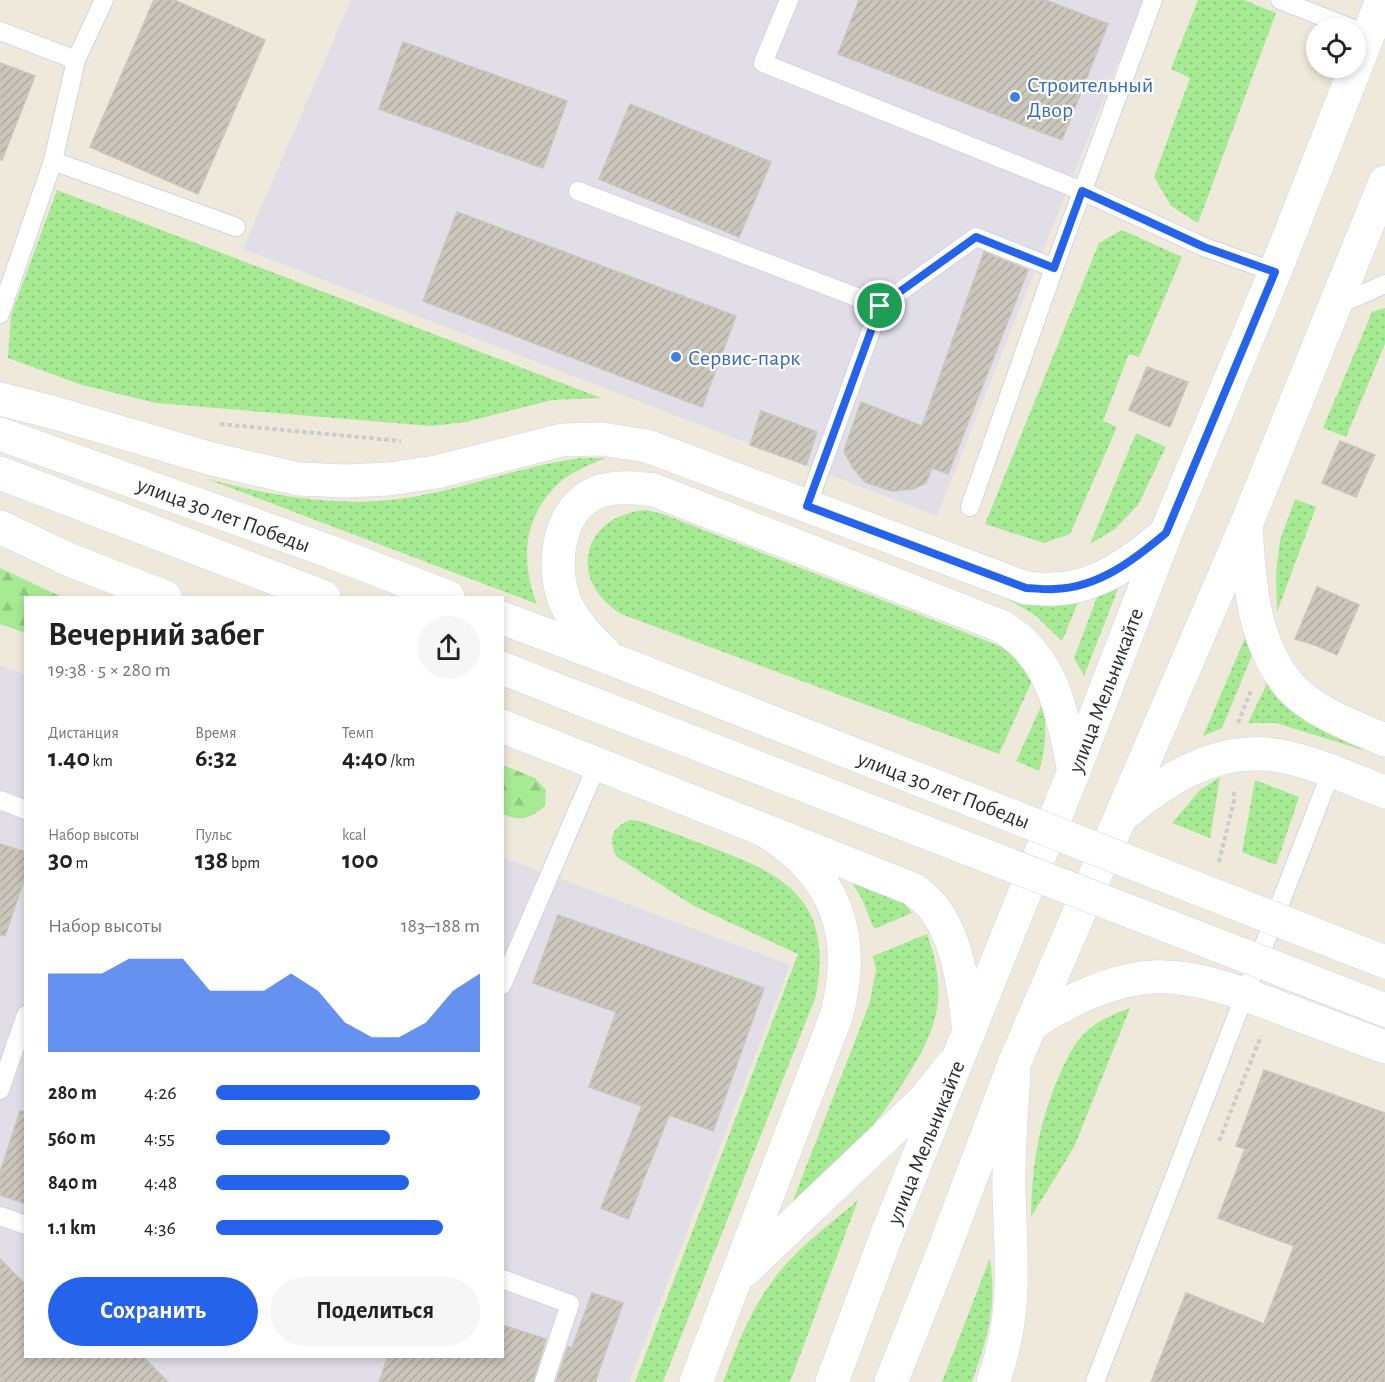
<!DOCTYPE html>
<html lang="ru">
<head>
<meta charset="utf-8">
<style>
	body { margin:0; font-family:"Alegreya Sans",sans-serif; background:#f6f6f6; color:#222; height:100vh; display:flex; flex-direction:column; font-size:22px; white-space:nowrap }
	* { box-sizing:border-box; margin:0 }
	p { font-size:20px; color:#767676 }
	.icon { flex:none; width:33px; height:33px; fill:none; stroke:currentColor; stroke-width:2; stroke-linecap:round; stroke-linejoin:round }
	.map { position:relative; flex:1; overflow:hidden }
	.details { position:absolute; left:24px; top:596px; width:480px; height:762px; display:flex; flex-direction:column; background:#fff; border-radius:0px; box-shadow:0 3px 9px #0003 }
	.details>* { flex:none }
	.controls { position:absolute; left:1306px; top:18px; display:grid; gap:12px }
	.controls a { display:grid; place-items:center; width:60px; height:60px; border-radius:50%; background:#fff; box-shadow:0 3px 9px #0003; font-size:30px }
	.pin { position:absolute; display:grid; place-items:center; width:51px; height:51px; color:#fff; margin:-26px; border:3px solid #fff; border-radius:50%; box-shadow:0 2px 6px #0007 }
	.round { display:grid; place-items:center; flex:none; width:63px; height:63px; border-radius:32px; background:#f6f6f6 }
	.summary { display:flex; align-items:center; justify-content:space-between; height:102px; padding:0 24px }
	h1 { font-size:33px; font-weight:700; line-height:45px }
	.figures { display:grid; grid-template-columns:repeat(3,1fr); gap:9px; height:102px; padding:6px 24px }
	.figures div { display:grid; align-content:center }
	.figures b { font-size:26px; font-weight:700 }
	.figures small { font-size:16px; font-weight:400 }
	.figures p { font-size:16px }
	.chart { height:168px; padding:12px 24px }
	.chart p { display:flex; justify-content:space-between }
	.chart svg { width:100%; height:108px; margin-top:6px; fill:#2563eb; opacity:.7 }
	.primary-button { display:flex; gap:12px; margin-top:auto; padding:12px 24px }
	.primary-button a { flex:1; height:69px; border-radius:36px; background:#2563eb; color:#fff; font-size:24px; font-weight:700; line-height:69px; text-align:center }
	.primary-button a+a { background:#f6f6f6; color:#222 }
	ul { padding:0 24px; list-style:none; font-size:20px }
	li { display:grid; grid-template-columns:96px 72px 1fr; align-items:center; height:45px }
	li i { height:15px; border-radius:8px; background:#2563eb }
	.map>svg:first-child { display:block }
	.industrial { fill:#e1dee7 }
	.grass { fill:url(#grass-dots) }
	.forest { fill:url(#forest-firs) }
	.building { fill:url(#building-hatch); stroke:#cac5b6; stroke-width:1.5 }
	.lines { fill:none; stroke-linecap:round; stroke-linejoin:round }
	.service-casing { stroke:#d1d3e6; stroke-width:20 }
	.tertiary-casing { stroke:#d1d3e6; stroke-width:34 }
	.secondary-casing { stroke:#d1d3e6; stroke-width:34 }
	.path { stroke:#ccc; stroke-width:4; stroke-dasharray:4.5 3; stroke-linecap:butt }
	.service { stroke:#fff; stroke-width:18 }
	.tertiary { stroke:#fff; stroke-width:33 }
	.secondary { stroke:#fff; stroke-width:33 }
	.tertiary-bridge-casing { stroke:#d1d3e6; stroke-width:34; stroke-linecap:butt }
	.tertiary-bridge { stroke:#fff; stroke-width:33 }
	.route-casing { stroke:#fff; stroke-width:12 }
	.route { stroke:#2563eb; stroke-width:8 }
	.shop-dot { fill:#3f7fe0; stroke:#fff; stroke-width:2 }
	.labels { text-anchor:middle; stroke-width:4.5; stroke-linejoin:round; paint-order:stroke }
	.shop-label { font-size:22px; fill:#366cbe; stroke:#fff; text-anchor:start }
	.street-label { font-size:22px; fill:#2c2c2c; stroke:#fff }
</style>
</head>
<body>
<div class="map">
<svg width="1385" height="1382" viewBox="0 0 1385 1382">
	<defs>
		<pattern id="grass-dots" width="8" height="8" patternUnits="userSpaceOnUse" patternTransform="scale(1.5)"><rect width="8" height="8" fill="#a7ea94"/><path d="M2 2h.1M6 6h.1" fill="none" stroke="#90c980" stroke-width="1.8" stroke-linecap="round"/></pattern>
		<pattern id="forest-firs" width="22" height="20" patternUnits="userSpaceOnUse" patternTransform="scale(1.5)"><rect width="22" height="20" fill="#a7ea94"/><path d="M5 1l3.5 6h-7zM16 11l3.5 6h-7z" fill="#90c980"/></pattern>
		<pattern id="building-hatch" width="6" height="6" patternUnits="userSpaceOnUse" patternTransform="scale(1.5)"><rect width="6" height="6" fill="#cac6bc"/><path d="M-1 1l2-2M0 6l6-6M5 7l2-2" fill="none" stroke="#aeaaa2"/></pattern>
	</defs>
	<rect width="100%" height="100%" fill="#efe9dc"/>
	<g class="industrial">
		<polygon points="351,0 1143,0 937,516 243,249"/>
		<polygon points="0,665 26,675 26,1356 502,1356 503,857 790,965 629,1382 0,1382"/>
	</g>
	<g class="grass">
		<polygon points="1198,0 1244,0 1276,13 1198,223 1171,206 1154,177 1190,78 1171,69"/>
		<polygon points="57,190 601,398 552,400 466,422 431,426 156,403 82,385 8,358 11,315"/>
		<polygon points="1122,230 1182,257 1139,357 1129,354 1103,421 1117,427 1070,534 1044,543 985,524 1099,243"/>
		<polygon points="1385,308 1385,344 1346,437 1323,428 1372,312"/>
		<polygon points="1136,433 1166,447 1138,505 1115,529 1090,544"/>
		<path d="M580 458H605C590 465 573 471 560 482 523 516 520 560 537 604L207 479C272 496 339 508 406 498 465 489 521 466 580 458Z"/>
		<polygon points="1295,499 1316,507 1277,612 1276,574 1280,540"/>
		<path d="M646 510 663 514 997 645 1017 655 1033 679 999 754 621 614C566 580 582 515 646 510Z"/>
		<polygon points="1119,586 1084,676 1074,658 1099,592"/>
		<polygon points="1000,595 1080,598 1062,641 1035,615"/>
		<polygon points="1245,638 1253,653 1222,728 1203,736"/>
		<polygon points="1269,679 1317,725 1366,751 1276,723 1248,723"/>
		<path d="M1043 702C1047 727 1046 748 1039 771L1016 761Z"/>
		<polygon points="1220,777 1210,838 1172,823 1200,790"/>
		<polygon points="1255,780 1299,797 1276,865 1242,852"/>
		<path d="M630 820 640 821C666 830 692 840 718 850 795 878 832 908 816 996L663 1382H635L798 954 694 906 617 857C607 840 612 827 630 820Z"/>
		<polygon points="845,872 904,903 912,913 874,929 862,899"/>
		<path d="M927 934C935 956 940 978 938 1002 935 1027 924 1049 911 1070 897 1093 881 1117 863 1137 841 1161 816 1182 792 1203L869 1005 876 970 873 956Z"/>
		<path d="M1130 1008 1074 1147 1031 1217C1032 1165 1038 1127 1058 1078 1065 1063 1071 1047 1083 1035 1096 1021 1113 1014 1130 1008Z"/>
		<path d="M858 1200 790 1382H723C737 1346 750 1310 774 1279 796 1248 830 1225 858 1200Z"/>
		<path d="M990 1258C997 1307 988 1336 972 1382H942Z"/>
	</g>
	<g class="forest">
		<polygon points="0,568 62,597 26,597 25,633 0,624"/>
		<path d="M503 765 535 778 546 790 545 806C529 819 522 822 503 814Z"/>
	</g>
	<g class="building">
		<polygon points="154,0 174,0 265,40 198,194 90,147"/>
		<polygon points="859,0 1045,0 1108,24 1062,140 838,54"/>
		<polygon points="403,42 567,101 543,168 379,109"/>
		<polygon points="0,63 35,76 2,160 0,160"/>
		<polygon points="630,104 771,162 739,237 599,179"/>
		<polygon points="457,212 736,316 702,407 423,301"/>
		<polygon points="984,252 1028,270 948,474 932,468 926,483 913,489 892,491 865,482 853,468 844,451 861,402 922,426"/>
		<polygon points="1147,367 1188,382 1170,427 1129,410"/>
		<polygon points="761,411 817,432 806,465 750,445"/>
		<polygon points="1340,441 1375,455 1356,497 1322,483"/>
		<polygon points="1317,587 1359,605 1337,655 1315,645 1295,639"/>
		<polygon points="0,844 26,852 26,874 5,936 0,935"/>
		<polygon points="558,915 764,988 713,1131 669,1115 628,1219 601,1208 642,1106 589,1087 616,1012 533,983"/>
		<polygon points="1264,1070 1385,1113 1385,1382 1151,1382 1186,1293 1264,1324 1294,1246 1218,1218 1245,1149 1236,1146"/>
		<polygon points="20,1111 26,1112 26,1204 0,1195 0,1173"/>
		<polygon points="0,1259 26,1285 26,1356 142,1356 168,1382 0,1382"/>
		<polygon points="592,1293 623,1303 595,1382 556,1382 568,1347 572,1348"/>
		<polygon points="502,1325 546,1339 533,1382 379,1382 388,1356 502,1356"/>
	</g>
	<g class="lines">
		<defs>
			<g id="service">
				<polyline points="789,0 763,63 1082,191 1204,247 1275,272"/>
				<polyline points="1280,0 1351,28"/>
				<polyline points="0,31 76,60 53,161 0,314"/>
				<polyline points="76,60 104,0"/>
				<polyline points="53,161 236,227"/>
				<polyline points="578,191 880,306 807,506"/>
				<polyline points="880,306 976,237 1054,268"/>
				<polyline points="1336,306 1385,284"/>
				<polyline points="970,507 1054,268 1153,0"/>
				<polyline points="0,800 26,810"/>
				<polyline points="502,985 598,763"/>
				<polyline points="0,1090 26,1015"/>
				<polyline points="0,1216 26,1225"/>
				<polyline points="502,1279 570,1304 544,1382"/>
				<polyline points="1095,1382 1331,772"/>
			</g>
			<g id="tertiary">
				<path d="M0 399 55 413 212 459 299 479 347 481 389 479 436 472 562 440 601 439 647 446 1026 588C1035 588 1045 590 1054 589 1098 588 1134 560 1166 533"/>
				<polyline points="0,434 331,552 448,597"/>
				<polyline points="0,473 324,597"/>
				<path d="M1246 525C1249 579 1252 638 1287 683 1308 710 1354 727 1385 740"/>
				<polyline points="0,527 70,560 165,597"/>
				<polyline points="502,618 604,656"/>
				<path d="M611 659C595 643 577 627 567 606 549 569 557 502 604 490 621 486 637 488 654 490L1001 626C1008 631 1017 636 1023 643 1058 676 1064 726 1074 771"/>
				<polyline points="502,668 578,698"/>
				<path d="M502 726 915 890C920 895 927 900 932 906 959 939 964 991 969 1032"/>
				<path d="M1122 816C1163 781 1210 750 1267 754 1303 757 1350 779 1385 792"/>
				<path d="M1030 1025C1064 1002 1112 979 1153 977 1199 975 1244 994 1286 1010 1319 1022 1352 1035 1385 1047"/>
				<polyline points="745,1270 924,1100 951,1066"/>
				<path d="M696 1382 836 1017C859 934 835 871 760 828"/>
				<path d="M993 1382C1018 1314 1011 1261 1009 1191 1008 1151 1012 1111 1014 1071"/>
			</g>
			<g id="secondary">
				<polyline points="832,1382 885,1239 1074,771 1166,533 1275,272 1382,0"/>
				<polyline points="891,1382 940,1260 1014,1064 1246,525 1385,182"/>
			</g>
		</defs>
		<use href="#service" class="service-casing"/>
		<use href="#tertiary" class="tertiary-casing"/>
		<use href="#secondary" class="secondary-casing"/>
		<g class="path">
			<polyline points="220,424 401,441"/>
			<polyline points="1238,723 1252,688"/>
			<polyline points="1219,862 1234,801 1234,790"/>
			<polyline points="1219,1141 1261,1036"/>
		</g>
		<use href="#service" class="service"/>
		<use href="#tertiary" class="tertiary"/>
		<use href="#secondary" class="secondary"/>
		<defs>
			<g id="tertiary-bridge">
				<polyline points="611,659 1385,962"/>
				<polyline points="578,698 1385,1010"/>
			</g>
		</defs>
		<use href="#tertiary-bridge" class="tertiary-bridge-casing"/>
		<use href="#tertiary-bridge" class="tertiary-bridge"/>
	</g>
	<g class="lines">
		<defs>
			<path id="route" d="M1082 191 1204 247 1275 272 1166 533C1134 560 1098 588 1054 589 1045 590 1035 588 1026 588L807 506 880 306 976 237 1054 268Z"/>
		</defs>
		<use href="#route" class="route-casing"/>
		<use href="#route" class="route"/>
	</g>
	<g class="shop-dot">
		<circle cx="1015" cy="97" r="6"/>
		<circle cx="676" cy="357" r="6"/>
	</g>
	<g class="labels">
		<g class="shop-label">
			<text x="1027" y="92">Строительный<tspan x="1027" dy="25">Двор</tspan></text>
			<text x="688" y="365">Сервис-парк</text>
		</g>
		<g class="street-label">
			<text transform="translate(224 514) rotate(20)" y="8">улица 30 лет Победы</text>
			<text transform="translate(1105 690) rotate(-69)" y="8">улица Мельникайте</text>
			<text transform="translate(944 789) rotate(21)" y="8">улица 30 лет Победы</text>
			<text transform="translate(925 1142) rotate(-68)" y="8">улица Мельникайте</text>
		</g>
	</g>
</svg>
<div class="controls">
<a><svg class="icon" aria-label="locate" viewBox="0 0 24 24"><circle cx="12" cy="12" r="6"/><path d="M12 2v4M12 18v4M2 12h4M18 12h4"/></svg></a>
</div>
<div class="pin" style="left:880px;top:306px;background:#1e9e55"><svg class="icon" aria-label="arrive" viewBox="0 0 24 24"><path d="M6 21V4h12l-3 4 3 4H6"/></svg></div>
<section class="details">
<div class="summary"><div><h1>Вечерний забег</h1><p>19:38 · 5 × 280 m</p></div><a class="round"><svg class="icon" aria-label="share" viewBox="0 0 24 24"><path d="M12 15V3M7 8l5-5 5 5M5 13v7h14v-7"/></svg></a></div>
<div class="figures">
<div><p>Дистанция</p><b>1.40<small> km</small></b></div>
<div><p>Время</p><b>6:32</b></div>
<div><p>Темп</p><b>4:40<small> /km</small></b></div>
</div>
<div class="figures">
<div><p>Набор высоты</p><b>30<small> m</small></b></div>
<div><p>Пульс</p><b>138<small> bpm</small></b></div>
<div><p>kcal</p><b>100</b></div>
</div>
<div class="chart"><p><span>Набор высоты</span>183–188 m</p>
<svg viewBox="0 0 160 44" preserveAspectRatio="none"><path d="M0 44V12L10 12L20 12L30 6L40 6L50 6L60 19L70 19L80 19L90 12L100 19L110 32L120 38L130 38L140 32L150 19L160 12V44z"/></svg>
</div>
<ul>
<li><b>280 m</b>4:26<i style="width:100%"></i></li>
<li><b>560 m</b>4:55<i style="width:66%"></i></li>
<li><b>840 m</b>4:48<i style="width:73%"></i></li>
<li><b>1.1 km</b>4:36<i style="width:86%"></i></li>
</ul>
<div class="primary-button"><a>Сохранить</a><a>Поделиться</a></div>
</section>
</div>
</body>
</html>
